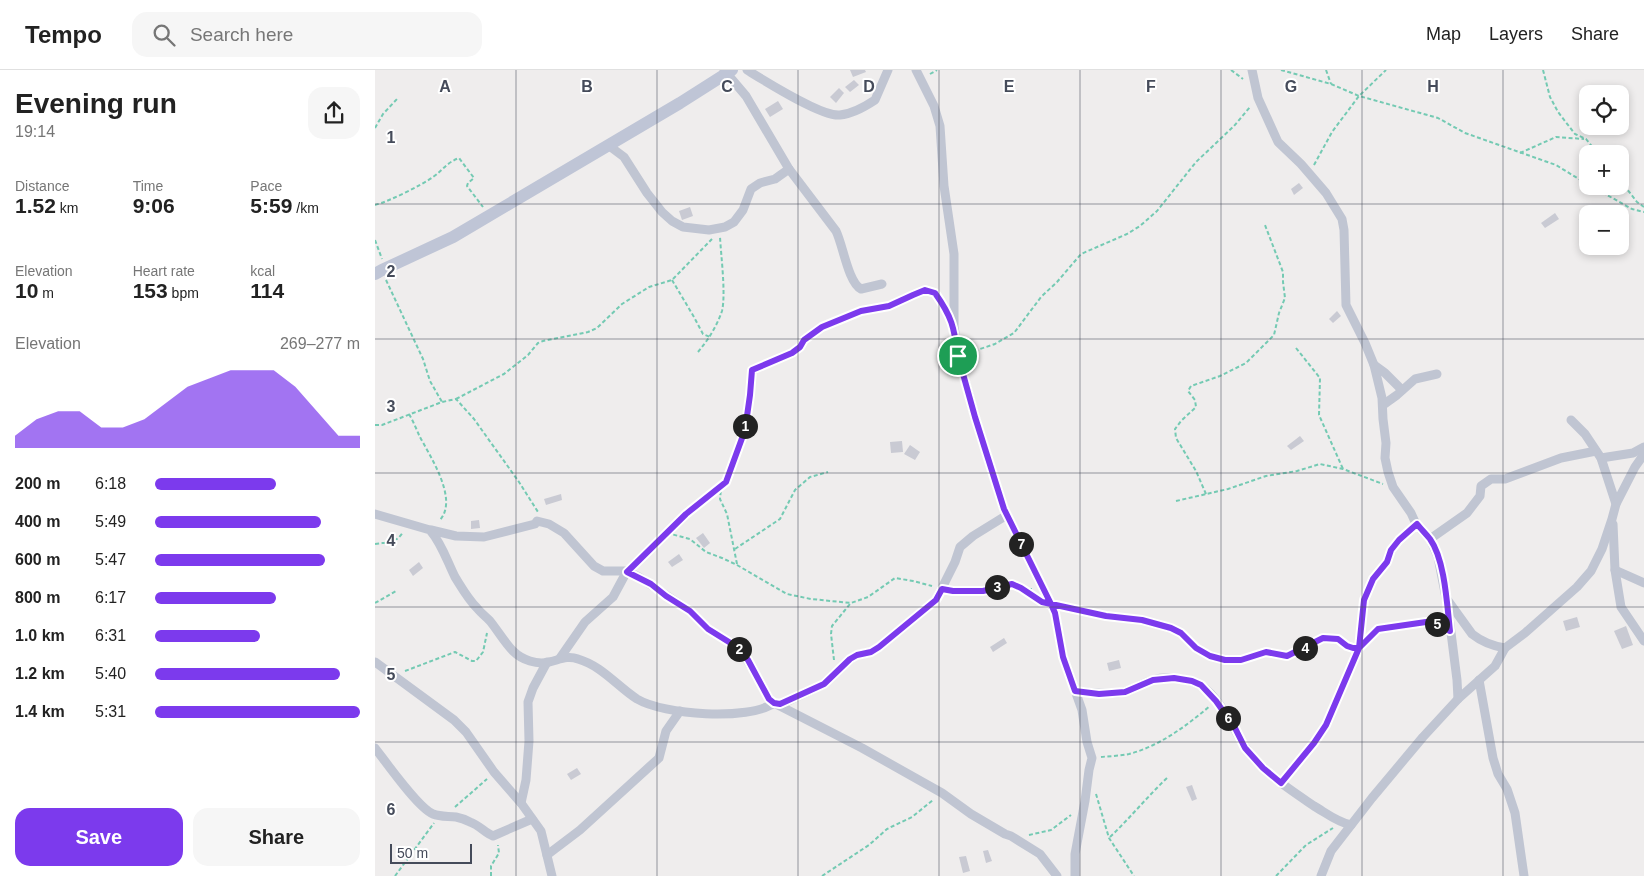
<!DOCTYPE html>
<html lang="en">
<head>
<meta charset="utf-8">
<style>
	body { margin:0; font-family:Helvetica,sans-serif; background:#f6f6f6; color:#222; height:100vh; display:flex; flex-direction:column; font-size:19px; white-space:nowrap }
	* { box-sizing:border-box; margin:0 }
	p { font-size:16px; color:#767676 }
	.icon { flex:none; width:28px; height:28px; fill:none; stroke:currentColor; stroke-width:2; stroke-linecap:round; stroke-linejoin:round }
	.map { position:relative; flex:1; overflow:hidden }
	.drawer { display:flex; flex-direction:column; background:#fff; width:375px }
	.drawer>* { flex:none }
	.buttons { position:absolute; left:1204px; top:15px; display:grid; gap:10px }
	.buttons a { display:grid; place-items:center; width:50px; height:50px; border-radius:10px; background:#fff; box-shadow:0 2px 8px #0003; font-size:25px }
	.scale { position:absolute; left:15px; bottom:12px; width:82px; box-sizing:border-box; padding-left:5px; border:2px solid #454b5a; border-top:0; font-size:14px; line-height:18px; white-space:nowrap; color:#454b5a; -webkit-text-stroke:4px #fff; paint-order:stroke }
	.pin { position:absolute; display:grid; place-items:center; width:42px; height:42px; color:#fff; margin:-21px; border:2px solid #fff; border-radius:50%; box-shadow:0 1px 5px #0007 }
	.km { position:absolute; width:25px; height:25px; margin:-12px; border-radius:50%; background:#222; color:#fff; font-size:14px; line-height:25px; text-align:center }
	.round { display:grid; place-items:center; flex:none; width:52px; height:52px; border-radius:15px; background:#f6f6f6 }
	.headline { display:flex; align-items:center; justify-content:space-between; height:85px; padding:0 15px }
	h1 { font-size:28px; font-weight:700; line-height:38px }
	.figures { display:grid; grid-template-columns:repeat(3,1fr); gap:8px; height:85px; padding:5px 15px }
	.figures div { display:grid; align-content:center }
	.figures b { font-size:21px; font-weight:700 }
	.figures small { font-size:14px; font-weight:400 }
	.figures p { font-size:14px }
	.chart { height:140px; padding:10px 15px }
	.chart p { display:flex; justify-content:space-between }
	.chart svg { width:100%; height:90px; margin-top:5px; fill:#7c3aed; opacity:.7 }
	.action { display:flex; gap:10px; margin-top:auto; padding:10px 15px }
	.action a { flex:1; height:58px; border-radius:15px; background:#7c3aed; color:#fff; font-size:20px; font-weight:700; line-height:58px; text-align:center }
	.action a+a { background:#f6f6f6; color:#222 }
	ul { padding:0 15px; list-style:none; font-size:16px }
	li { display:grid; grid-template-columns:80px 60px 1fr; align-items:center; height:38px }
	li i { height:12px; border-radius:6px; background:#7c3aed }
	header { display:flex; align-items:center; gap:30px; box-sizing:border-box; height:70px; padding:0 25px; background:#fff; border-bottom:1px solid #e0e0e0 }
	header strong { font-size:24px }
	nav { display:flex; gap:28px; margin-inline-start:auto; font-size:18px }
	.search { width:350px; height:45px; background:#f6f6f6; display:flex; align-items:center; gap:12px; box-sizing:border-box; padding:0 18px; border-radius:15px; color:#767676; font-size:19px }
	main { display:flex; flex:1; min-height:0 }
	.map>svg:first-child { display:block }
	.building { fill:#c9cad3 }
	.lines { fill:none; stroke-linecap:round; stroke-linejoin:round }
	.path { stroke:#74cab3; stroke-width:2; stroke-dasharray:4 2.5; stroke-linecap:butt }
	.street { stroke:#c0c5d2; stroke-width:9 }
	.secondary { stroke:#bfc5d6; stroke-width:12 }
	.route-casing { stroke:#fff; stroke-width:10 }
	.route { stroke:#7c3aed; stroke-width:6 }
	.grid { fill:none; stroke:#454b5a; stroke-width:1; stroke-opacity:0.55 }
	.grid-label { font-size:16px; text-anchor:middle; font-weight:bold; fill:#454b5a; stroke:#fff; stroke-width:4; stroke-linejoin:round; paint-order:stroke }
</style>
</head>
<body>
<header>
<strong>Tempo</strong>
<div class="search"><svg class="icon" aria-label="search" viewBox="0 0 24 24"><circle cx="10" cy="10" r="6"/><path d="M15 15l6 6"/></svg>Search here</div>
<nav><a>Map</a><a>Layers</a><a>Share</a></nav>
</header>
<main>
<section class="drawer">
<div class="headline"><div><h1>Evening run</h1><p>19:14</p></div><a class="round"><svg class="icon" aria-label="share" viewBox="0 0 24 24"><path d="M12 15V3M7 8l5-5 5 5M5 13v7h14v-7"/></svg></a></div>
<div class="figures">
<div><p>Distance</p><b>1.52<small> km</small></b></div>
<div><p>Time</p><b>9:06</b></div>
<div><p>Pace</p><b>5:59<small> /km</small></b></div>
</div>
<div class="figures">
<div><p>Elevation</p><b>10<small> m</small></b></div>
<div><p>Heart rate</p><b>153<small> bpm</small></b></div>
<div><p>kcal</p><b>114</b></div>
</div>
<div class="chart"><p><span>Elevation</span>269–277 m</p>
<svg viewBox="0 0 160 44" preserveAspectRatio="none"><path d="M0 44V38L10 30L20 26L30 26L40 34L50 34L60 30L70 22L80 14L90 10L100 6L110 6L120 6L130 14L140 26L150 38L160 38V44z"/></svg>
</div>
<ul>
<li><b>200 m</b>6:18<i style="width:59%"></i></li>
<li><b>400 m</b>5:49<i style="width:81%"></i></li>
<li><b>600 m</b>5:47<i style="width:83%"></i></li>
<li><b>800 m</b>6:17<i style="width:59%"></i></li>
<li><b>1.0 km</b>6:31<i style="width:51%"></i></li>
<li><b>1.2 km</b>5:40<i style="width:90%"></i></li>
<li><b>1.4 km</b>5:31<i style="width:100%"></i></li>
</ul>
<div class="action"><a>Save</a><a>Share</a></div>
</section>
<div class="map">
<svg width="1269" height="806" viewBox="0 0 1269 806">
	<rect width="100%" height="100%" fill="#efeded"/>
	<g class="building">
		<polygon points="475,0 490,0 491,2 478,7"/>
		<polygon points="479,10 484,15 475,22 470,17"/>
		<polygon points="464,18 469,23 461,33 455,27"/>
		<polygon points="403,31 408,39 395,47 390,39"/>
		<polygon points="924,113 928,118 919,125 916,119"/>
		<polygon points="315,137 318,146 307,150 304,141"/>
		<polygon points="1180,143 1184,149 1170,158 1166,153"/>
		<polygon points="962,241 966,246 958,253 954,249"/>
		<polygon points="925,366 929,371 916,380 912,376"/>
		<polygon points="527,371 528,382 516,383 515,372"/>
		<polygon points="535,375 545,382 540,390 529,384"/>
		<polygon points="186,424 187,430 171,435 169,429"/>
		<polygon points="104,450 105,458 96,459 96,451"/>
		<polygon points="328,463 335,473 329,478 321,468"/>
		<polygon points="304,484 308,490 297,497 293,492"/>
		<polygon points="44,492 48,498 38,506 34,500"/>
		<polygon points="1202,547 1205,557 1191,561 1188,551"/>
		<polygon points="1251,556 1258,575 1247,579 1239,561"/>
		<polygon points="629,568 632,573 618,582 615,577"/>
		<polygon points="744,590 746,598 734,601 732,593"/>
		<polygon points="202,698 206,704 196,710 192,704"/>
		<polygon points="817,715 822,729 817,731 811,717"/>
		<polygon points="613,780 617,791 611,793 608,781"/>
		<polygon points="591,786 595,801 588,803 584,787"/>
	</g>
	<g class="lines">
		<g class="path">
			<polyline points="856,0 868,9"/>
			<polyline points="906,0 956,14 984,26 1063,48 1090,63 1181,95 1212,114"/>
			<polyline points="951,0 956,14"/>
			<polyline points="1168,0 1175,27 1183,42 1200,64 1211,69 1223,84"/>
			<polyline points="555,4 562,0"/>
			<polyline points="0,58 8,44 22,29"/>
			<polyline points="1145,83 1181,67 1209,69"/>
			<polyline points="939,95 957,62 984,26 1011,0"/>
			<polyline points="1245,110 1262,132 1269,137"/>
			<polyline points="1216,116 1257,139 1269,142"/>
			<path d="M0 135C15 131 45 116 58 107 68 100 71 93 84 88L99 108 93 113 92 116 108 137"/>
			<polyline points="0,170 7,189"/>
			<polyline points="11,210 48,289 55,311 67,332"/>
			<polyline points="297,210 319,247 328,264 335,267"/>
			<polyline points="921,278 945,308 944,345 968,399"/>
			<path d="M323 282C333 270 342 256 347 241 351 224 346 186 345 167"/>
			<polyline points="593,283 620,274 639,263 666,227 682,212 706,184 752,164 765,156 782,141 821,92 859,56 875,37"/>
			<polyline points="81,329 129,304 153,285 163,273 168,271 213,262 222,258 247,234 274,217 297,210 337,169"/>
			<path d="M34 344C38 351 41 358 44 365 54 385 85 430 64 451"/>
			<polyline points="0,355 7,355 67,332 81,329 99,349 144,412 163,442"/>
			<polyline points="831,424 821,401 801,368 800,359 806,351 821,337 820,330 813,321 816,316 845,306 871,293 899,265 904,243 910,228 908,212 908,202 890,155"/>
			<polyline points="801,431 853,419 891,406 922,401 945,394 968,399 1008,414"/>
			<polyline points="292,463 315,469 331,482 347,488 362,495 412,524 436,529 476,533 493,527 520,508 538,511 557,516"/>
			<path d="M0 474C12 472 21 474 28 462"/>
			<polyline points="360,479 405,449 420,420 435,407 453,402"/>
			<polyline points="259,494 311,444 345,417"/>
			<polyline points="362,494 352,444 345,429 346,418 351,412 370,360 375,325 377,301 417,283 425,277 429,269 447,257 487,241 514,236 550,221 560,223 568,237"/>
			<polyline points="647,519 657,519"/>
			<polyline points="576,521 608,521 637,514 646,518 663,530"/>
			<polyline points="0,533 21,521"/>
			<polyline points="689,537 731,546 767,550 796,558 806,563 821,578 835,587 850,590 866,590 891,582 912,586 948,568 963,569 972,576 983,578 1003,559 1051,552 1058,552 1065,556"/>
			<polyline points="459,590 456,564 457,556 475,534"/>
			<polyline points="30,601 80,582 97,591 101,591 108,582 112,563"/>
			<path d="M726 687C735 686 745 686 754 684 785 676 811 656 835 636"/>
			<polyline points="912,705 939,673 951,655 979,591 983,578 989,530 994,518 998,509 1012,492 1016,480 1024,470 1034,460"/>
			<polyline points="721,724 734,768 759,806"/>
			<polyline points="80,737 112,709"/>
			<polyline points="654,765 676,760 696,745"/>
			<path d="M735 767C755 748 772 727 792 708"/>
			<polyline points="20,806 59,753"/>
			<polyline points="116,806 116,796 124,783 123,775"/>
			<polyline points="447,806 494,775 512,759 537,747 558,730"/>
			<polyline points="901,806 931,775 958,758"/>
		</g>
		<g class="street">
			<path d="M349 0 371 26 414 99 461 161C468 175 473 212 486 219L507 214"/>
			<path d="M372 0C390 11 447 47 465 45 476 44 491 36 500 30L513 0"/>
			<polyline points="541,0 559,36 565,56 569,116 579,184 579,256 583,285 600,347 629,439 676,534 680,543 688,587 707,640 712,672 717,688 714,700 710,731 700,784 700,806"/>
			<path d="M877 0 883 28 903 72 926 94 951 123 967 149 969 160 971 235 990 273 999 295 1007 328 1008 349 1011 373 1010 388 1013 402 1018 417 1036 443 1041 454 1055 469 1063 487 1071 528 1097 564C1107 572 1118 576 1130 578"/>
			<polyline points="233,75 249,87 272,123 287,142 297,151 308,157 334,160 350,157 359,152 368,140 376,119 385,113 400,109 414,99"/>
			<polyline points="999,295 1010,303 1027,320"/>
			<polyline points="1008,335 1022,325 1040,309 1062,304"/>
			<polyline points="1196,350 1210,364 1226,388 1241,434"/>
			<polyline points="1226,388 1258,383 1269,377"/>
			<path d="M0 444 55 460C67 474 72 491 80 507 87 518 93 529 102 538 106 543 111 547 115 551 123 561 130 573 138 581 147 590 162 595 174 592 184 590 192 585 203 589 227 596 242 616 262 629 289 645 373 651 399 633L405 635 449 614 475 589 482 585 496 582 504 577 561 530 580 492 585 477 598 466 632 445"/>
			<polyline points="1238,454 1240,500 1246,537 1269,571"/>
			<polyline points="56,460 81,466 109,467 160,454 162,451 174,454 189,463 219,496 228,501 252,501 264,507 315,541 333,559 362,577 367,582 378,599 394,629 399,633 487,678 567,723 596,744 630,764 636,766 665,784 682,806"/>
			<polyline points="1055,469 1092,443 1105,426 1106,416 1116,409 1130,409 1186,388 1221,381"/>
			<polyline points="1240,500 1269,513"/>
			<polyline points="1072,531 1082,610 1083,629"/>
			<polyline points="185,588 210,552 238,527 252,501"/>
			<polyline points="0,592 79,650 91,662 119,702 146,733 166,761 177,806"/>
			<polyline points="1104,610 1118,688 1123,704 1132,719 1140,743 1149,806"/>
			<path d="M700 621C716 623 733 625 749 622 759 619 768 613 778 610 790 606 807 608 819 612 842 620 857 657 870 677 887 702 914 719 939 736 951 743 962 752 976 755"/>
			<path d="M0 678C11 692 43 738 58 744 65 747 73 746 81 747 86 748 91 750 95 752 104 755 110 763 118 766L157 749"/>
			<polyline points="146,733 151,710 154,671 153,632 158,618 172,592"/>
			<polyline points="172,785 205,760 284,688 291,661 305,641"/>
			<polyline points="946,806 956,781 997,728 1048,667 1083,629 1120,596 1130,578 1150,563 1202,517 1216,501 1227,479 1237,449 1241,434 1260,397 1269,384"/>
		</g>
		<polyline class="secondary" points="0,204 7,200 78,167 305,33 357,0"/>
	</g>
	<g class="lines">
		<defs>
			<path id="route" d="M583 286C579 257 577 247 560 223L550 220 538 225 514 236 486 241 447 257 429 270 425 277 417 283 377 300 375 325 370 360 351 412 311 444 252 502 276 514 291 526 315 541 333 559 362 577 373 590 394 629 399 633 405 634 449 614 475 589 482 585 496 582 504 577 561 530 567 519 578 521H608L637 514 646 518 667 532 731 546 767 550 796 558 806 563 821 578 835 586 850 590H866L891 582 912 586 948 568 963 569 972 576 978 578H984L989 530 998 509 1012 492 1016 480 1024 470 1042 454C1046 459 1051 464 1055 469 1070 490 1072 535 1075 561L1058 552H1051L1003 559 984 578 951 655 939 673 906 713 888 698 870 678 860 658 841 631 826 615 817 611 799 608 778 610 750 622 724 624 700 621 688 587 680 543 676 534 629 439 600 347 583 286"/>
		</defs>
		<use href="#route" class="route-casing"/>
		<use href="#route" class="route"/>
	</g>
	<path class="grid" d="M141 0V806M282 0V806M423 0V806M564 0V806M705 0V806M846 0V806M987 0V806M1128 0V806M0 134H1269M0 269H1269M0 403H1269M0 537H1269M0 672H1269"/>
	<g class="grid-label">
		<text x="70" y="22">A</text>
		<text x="212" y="22">B</text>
		<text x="352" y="22">C</text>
		<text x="494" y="22">D</text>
		<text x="634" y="22">E</text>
		<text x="776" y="22">F</text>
		<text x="916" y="22">G</text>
		<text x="1058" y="22">H</text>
		<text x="16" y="73">1</text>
		<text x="16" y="207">2</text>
		<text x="16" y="342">3</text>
		<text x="16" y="476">4</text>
		<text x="16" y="610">5</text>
		<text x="16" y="745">6</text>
	</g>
</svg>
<div class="buttons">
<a><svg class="icon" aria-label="locate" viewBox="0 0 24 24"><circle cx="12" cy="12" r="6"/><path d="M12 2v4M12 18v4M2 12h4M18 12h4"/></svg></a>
<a>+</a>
<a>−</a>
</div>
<div class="scale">50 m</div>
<div class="pin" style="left:583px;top:286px;background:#1e9e55"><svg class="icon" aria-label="arrive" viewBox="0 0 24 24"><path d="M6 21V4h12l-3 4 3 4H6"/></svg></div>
<b class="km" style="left:370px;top:356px">1</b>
<b class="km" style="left:364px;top:579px">2</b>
<b class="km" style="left:622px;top:517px">3</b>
<b class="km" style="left:930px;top:578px">4</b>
<b class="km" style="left:1062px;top:554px">5</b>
<b class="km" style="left:853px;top:648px">6</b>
<b class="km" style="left:646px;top:474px">7</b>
</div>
</main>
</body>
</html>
